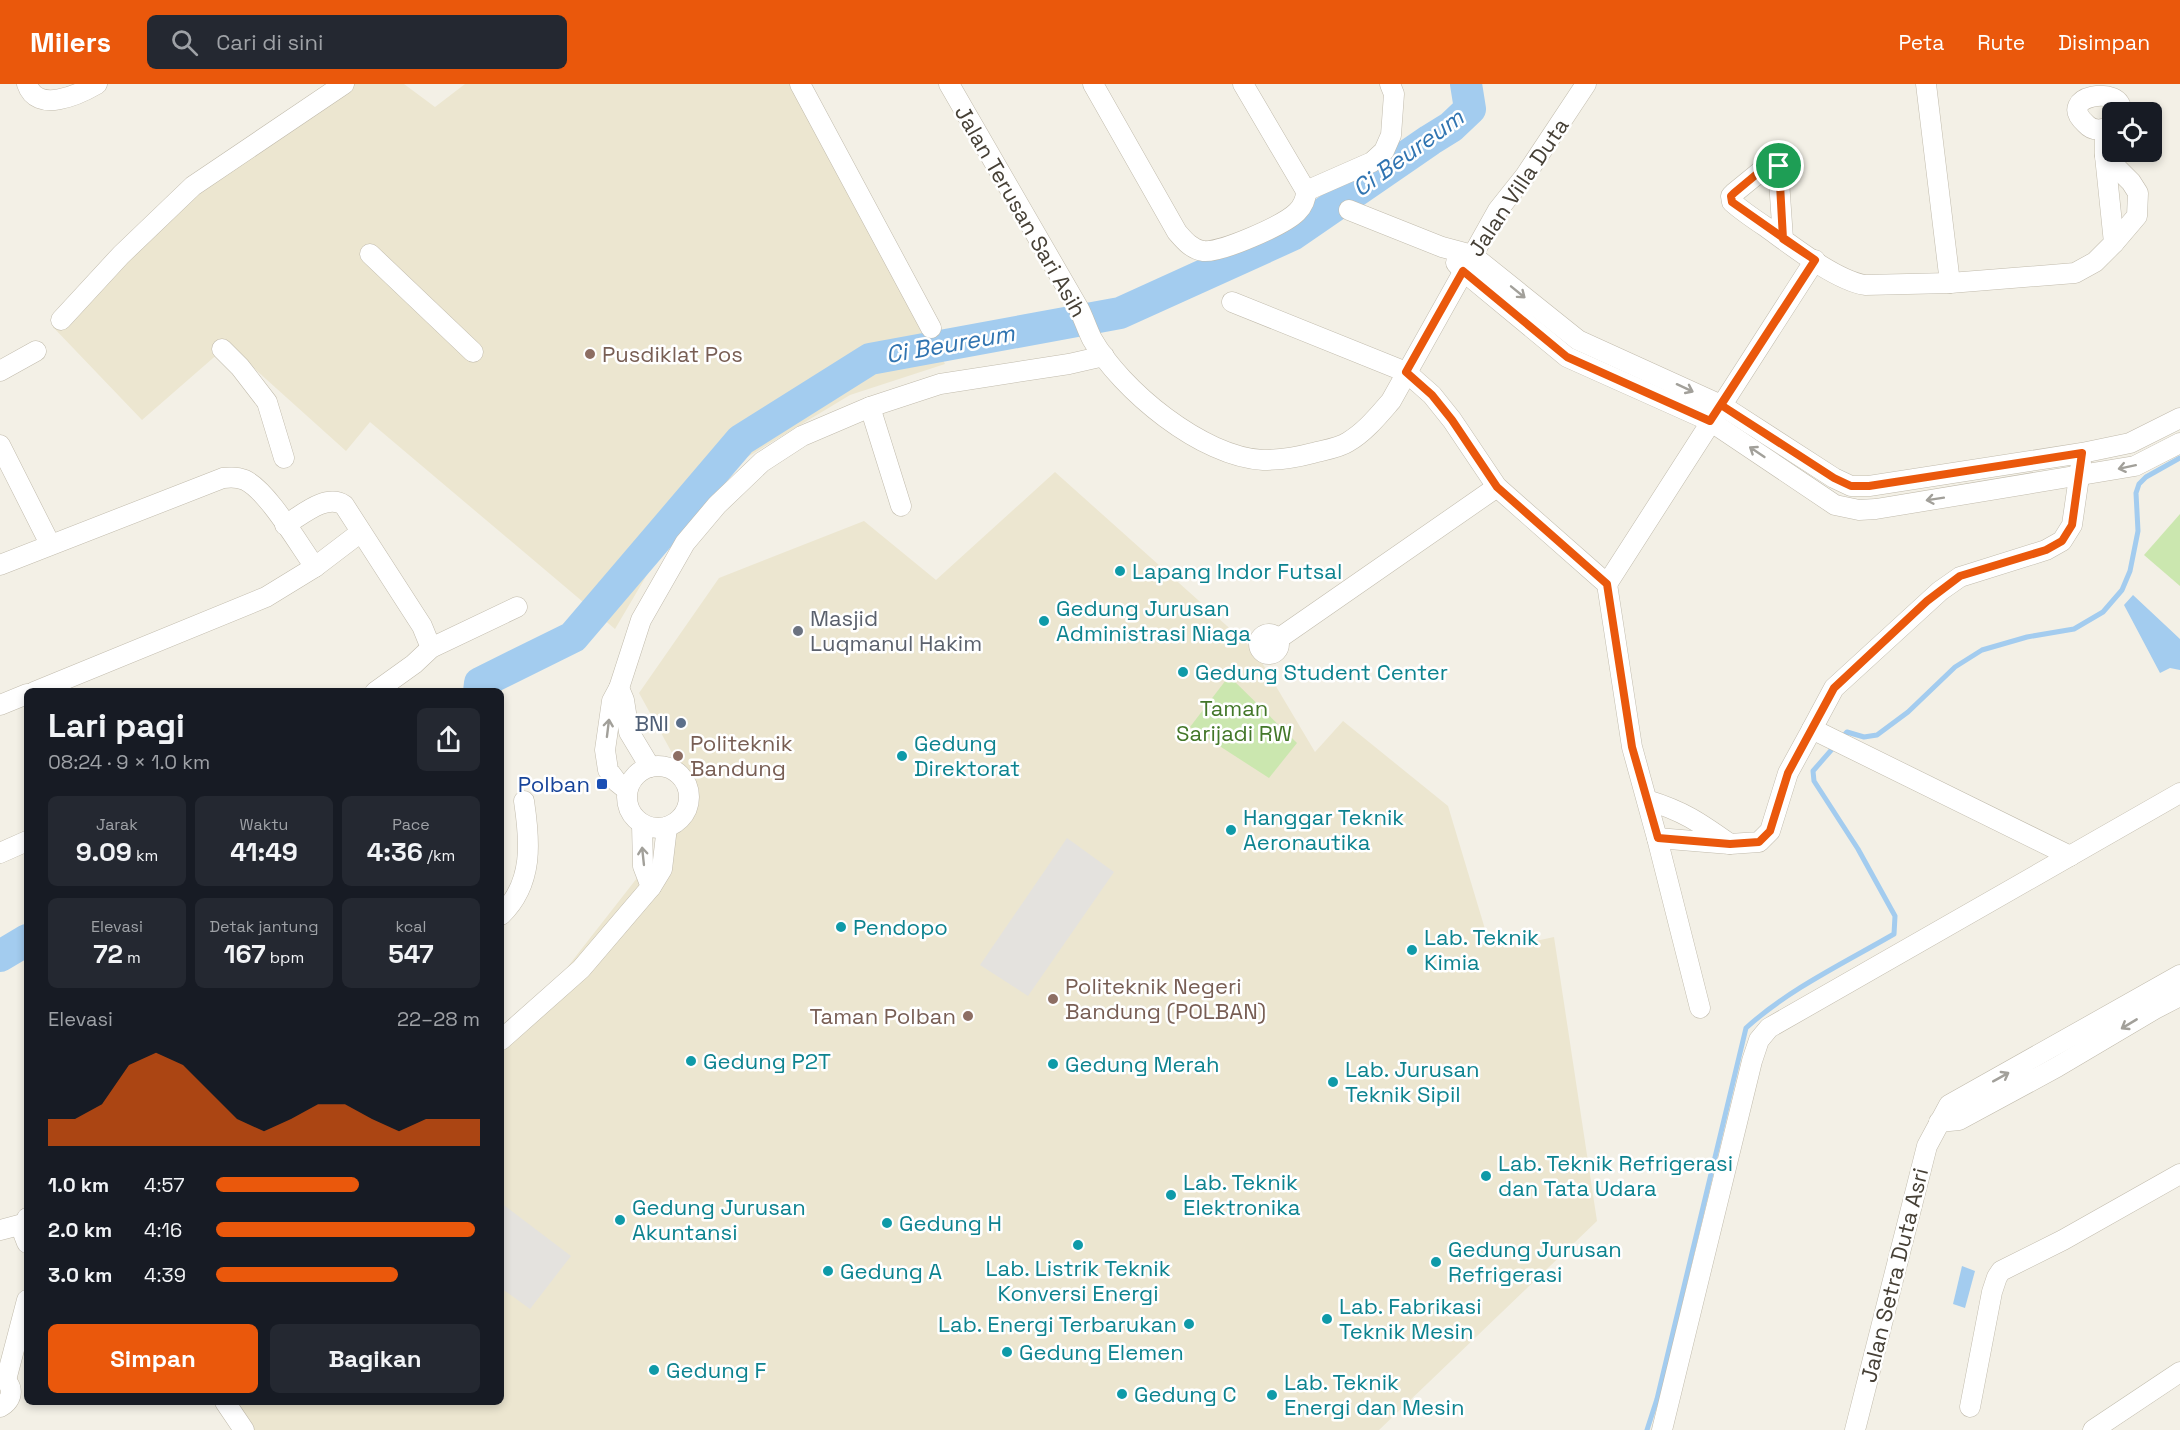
<!DOCTYPE html>
<html lang="id">
<head>
<meta charset="utf-8">
<style>
	body { margin:0; font-family:"Space Grotesk",sans-serif; background:#242831; color:#f1f3f6; height:100vh; display:flex; flex-direction:column; font-size:22px; white-space:nowrap }
	* { box-sizing:border-box; margin:0 }
	p { font-size:20px; color:#9ea1a6 }
	.icon { flex:none; width:33px; height:33px; fill:none; stroke:currentColor; stroke-width:2; stroke-linecap:round; stroke-linejoin:round }
	.map { position:relative; flex:1; overflow:hidden }
	.panel { position:absolute; left:24px; top:604px; width:480px; height:717px; display:flex; flex-direction:column; background:#171b24; border-radius:9px; box-shadow:0 3px 9px #0003 }
	.panel>* { flex:none }
	.tools { position:absolute; left:2102px; top:18px; display:grid; gap:12px }
	.tools a { display:grid; place-items:center; width:60px; height:60px; border-radius:9px; background:#171b24; box-shadow:0 3px 9px #0003; font-size:30px }
	.pin { position:absolute; display:grid; place-items:center; width:51px; height:51px; color:#fff; margin:-26px; border:3px solid #fff; border-radius:50%; box-shadow:0 2px 6px #0007 }
	.round { display:grid; place-items:center; flex:none; width:63px; height:63px; border-radius:9px; background:#242831 }
	.headline { display:flex; align-items:center; justify-content:space-between; height:102px; padding:0 24px }
	h1 { font-size:33px; font-weight:700; line-height:45px }
	.figures { display:grid; grid-template-columns:repeat(3,1fr); gap:9px; height:102px; padding:6px 24px }
	.figures div { display:grid; align-content:center; border-radius:9px; background:#242831; text-align:center }
	.figures b { font-size:26px; font-weight:700 }
	.figures small { font-size:16px; font-weight:400 }
	.figures p { font-size:16px }
	.chart { height:168px; padding:12px 24px }
	.chart p { display:flex; justify-content:space-between }
	.chart svg { width:100%; height:108px; margin-top:6px; fill:#ea580c; opacity:.7 }
	.primary-button { display:flex; gap:12px; margin-top:auto; padding:12px 24px }
	.primary-button a { flex:1; height:69px; border-radius:9px; background:#ea580c; color:#fff; font-size:24px; font-weight:700; line-height:69px; text-align:center }
	.primary-button a+a { background:#242831; color:#f1f3f6 }
	ul { padding:0 24px; list-style:none; font-size:20px }
	li { display:grid; grid-template-columns:96px 72px 1fr; align-items:center; height:45px }
	li i { height:15px; border-radius:8px; background:#ea580c }
	header { display:flex; align-items:center; gap:36px; box-sizing:border-box; height:84px; padding:0 30px; background:#ea580c; color:#fff }
	header strong { font-size:28px }
	nav { display:flex; gap:33px; margin-inline-start:auto; font-size:21px }
	.search { width:420px; height:54px; background:#242831; display:flex; align-items:center; gap:15px; box-sizing:border-box; padding:0 21px; border-radius:9px; color:#9ea1a6; font-size:22px }
	.map>svg:first-child { display:block }
	.education { fill:#ece6d0 }
	.green { fill:#cbe7af }
	.parking { fill:#e4e2de }
	.water { fill:#a3ccef }
	.lines { fill:none; stroke-linecap:round; stroke-linejoin:round }
	.stream { stroke:#a3ccef; stroke-width:5 }
	.river { stroke:#a3ccef; stroke-width:32 }
	.minor-casing { stroke:#c1bbac; stroke-width:21 }
	.minor { stroke:#fff; stroke-width:20 }
	.oneway { stroke:#a2a09a }
	.route-casing { stroke:#fff; stroke-width:12 }
	.route { stroke:#ea580c; stroke-width:8 }
	.education-dot { fill:#8d6e63; stroke:#fff; stroke-width:2 }
	.culture-dot { fill:#0f9aa8; stroke:#fff; stroke-width:2 }
	.worship-dot { fill:#6b7280; stroke:#fff; stroke-width:2 }
	.service-dot { fill:#5c6f8a; stroke:#fff; stroke-width:2 }
	.transit-dot { fill:#1a4fb4; stroke:#fff; stroke-width:2 }
	.labels { text-anchor:middle; stroke-width:5; stroke-linejoin:round; paint-order:stroke }
	.street-label { font-size:22px; fill:#464036; stroke:#fff }
	.education-label { font-size:22px; fill:#785e54; stroke:#fff; text-anchor:start }
	.culture-label { font-size:22px; fill:#0d838f; stroke:#fff; text-anchor:start }
	.worship-label { font-size:22px; fill:#5b616d; stroke:#fff; text-anchor:start }
	.park-label { font-size:22px; fill:#437729; stroke:#fff }
	.service-label { font-size:22px; fill:#4e5e75; stroke:#fff; text-anchor:end }
	.transit-label { font-size:22px; fill:#164399; stroke:#fff; text-anchor:end }
	.water-label { font-size:24px; font-style:italic; fill:#3074b1; stroke:#fff }
</style>
</head>
<body>
<header>
<strong>Milers</strong>
<div class="search"><svg class="icon" aria-label="search" viewBox="0 0 24 24"><circle cx="10" cy="10" r="6"/><path d="M15 15l6 6"/></svg>Cari di sini</div>
<nav><a>Peta</a><a>Rute</a><a>Disimpan</a></nav>
</header>
<div class="map">
<svg width="2180" height="1346" viewBox="0 0 2180 1346">
	<rect width="100%" height="100%" fill="#f3f0e6"/>
	<g class="education">
		<polygon points="334,0 404,0 435,23 465,0 805,0 945,280 850,311 739,378 668,455 615,545 370,338 346,367 228,261 142,336 53,243 232,69"/>
		<polygon points="1055,388 1255,567 1315,668 1343,637 1448,722 1488,855 1513,862 1554,853 1597,1137 1379,1346 231,1346 229,1319 501,1318 501,968 698,716 639,609 719,494 864,437 936,496"/>
	</g>
	<g class="green">
		<polygon points="2180,430 2180,502 2144,471"/>
		<polygon points="1229,592 1297,659 1269,694 1190,643"/>
	</g>
	<g class="parking">
		<polygon points="1067,754 1114,788 1028,912 980,881"/>
		<polygon points="501,1119 571,1172 530,1225 501,1204"/>
	</g>
	<g class="water">
		<polygon points="2133,511 2180,555 2180,586 2170,584 2160,589 2124,521"/>
		<polygon points="1962,1182 1975,1187 1965,1224 1953,1220"/>
	</g>
	<g class="lines">
		<path class="stream" d="M1647 1346 1657 1315 1746 944C1789 905 1844 879 1894 850L1895 832 1858 765 1814 697 1813 687 1847 648 1864 653 1877 651 1908 628 1955 583 1982 566 2027 553 2074 545 2103 528 2122 506 2130 487 2138 447 2136 409 2139 400 2146 393 2180 374"/>
		<g class="river">
			<polyline points="479,608 480,599 573,553 741,356 870,275 1120,229 1292,151 1430,56 1451,43 1470,25 1466,0"/>
			<polyline points="0,872 27,856"/>
		</g>
		<defs>
			<g id="minor">
				<path d="M27 0C37 30 78 11 97 0"/>
				<polyline points="800,0 931,244"/>
				<path d="M949 0 1079 225C1084 235 1087 245 1092 255 1121 306 1202 373 1263 376 1279 376 1298 373 1313 369 1324 366 1339 364 1348 358 1365 348 1378 332 1391 317L1498 126 1525 92 1586 0"/>
				<path d="M1093 0 1177 148C1184 156 1191 165 1203 167 1221 169 1284 141 1297 128 1303 122 1306 115 1306 107"/>
				<polyline points="1243,0 1306,107"/>
				<polyline points="1926,0 1950,199"/>
				<path d="M2112 42C2103 46 2093 48 2086 40 2053 11 2125 0 2121 28"/>
				<polyline points="2105,72 2131,98 2138,109 2137,132 2114,159"/>
				<polyline points="1306,107 1372,78 1384,67 1391,51 1394,10 1390,0"/>
				<polyline points="1349,126 1442,163 1472,171 1578,256 1721,321 1834,394 1851,402 1869,402 2082,369 2130,359 2180,334"/>
				<path d="M1783 155 1778 82 1772 78 1734 109 1731 112 1732 118C1742 127 1754 135 1766 143 1791 161 1835 196 1865 201L1950 199 2075 189 2095 178 2114 159 2105 72V45"/>
				<polyline points="370,170 473,268"/>
				<polyline points="1456,179 1463,187 1567,273 1710,337 1835,421 1859,426 1876,425 2135,382 2180,359"/>
				<polyline points="1232,218 1406,288 1432,311 1452,336 1497,403 1607,500 1632,663 1657,754 1700,924"/>
				<polyline points="61,236 121,171 193,102 344,0"/>
				<polyline points="222,265 240,283 267,318 284,374"/>
				<polyline points="0,287 36,267"/>
				<polyline points="870,323 901,422"/>
				<polyline points="0,361 50,460"/>
				<path d="M285 441C301 432 326 409 344 421L422 542 431 564"/>
				<path d="M0 481 223 394C230 393 238 393 245 396 268 407 299 461 315 483"/>
				<polyline points="1607,500 1815,176"/>
				<circle cx="1269" cy="560" r="10"/>
				<polyline points="1278,555 1497,403"/>
				<polyline points="619,604 624,616 629,648 650,683"/>
				<polyline points="34,608 266,513 315,483 361,448"/>
				<polyline points="375,608 414,580 431,564 517,523"/>
				<polyline points="0,621 27,610"/>
				<polyline points="1812,645 1834,604 1940,507 1960,493 2046,466 2062,457 2072,441 2081,379"/>
				<circle cx="658" cy="713" r="31"/>
				<polyline points="627,706 617,698 608,686 605,666 612,617 619,604 641,536 685,459 717,421 762,378 802,352 870,323 940,300 1069,280 1104,272"/>
				<path d="M1647 716C1683 727 1699 738 1730 760"/>
				<polyline points="642,740 643,782 651,803"/>
				<polyline points="1657,754 1730,760 1759,758 1770,747 1788,689 1812,645 2070,772"/>
				<polyline points="0,769 27,757"/>
				<path d="M501 831C534 799 530 757 524 717"/>
				<polyline points="501,956 581,885 651,803 662,785 667,743"/>
				<polyline points="1939,1038 1959,1036 2057,983 2155,925 2180,912"/>
				<polyline points="27,1134 22,1146 27,1159"/>
				<polyline points="0,1146 23,1140"/>
				<path d="M0 1293C15 1300 14 1316 0 1323"/>
				<polyline points="6,1296 27,1216"/>
				<polyline points="225,1318 244,1346"/>
				<polyline points="1970,1323 1992,1208 1997,1193 2001,1187 2063,1156 2180,1090"/>
				<polyline points="1662,1346 1752,977 1759,956 1769,944 2180,709"/>
				<polyline points="1855,1346 1927,1062 1949,1021 2180,891"/>
				<polyline points="2093,1346 2180,1288"/>
			</g>
		</defs>
		<use href="#minor" class="minor-casing"/>
		<use href="#minor" class="minor"/>
	</g>
	<defs><path id="oneway-shaft" d="M-6 0H5M1.5-3L5.5 0L1.5 3" fill="none" stroke-width="1.6" stroke-linecap="round" stroke-linejoin="round" transform="scale(1.5)"/></defs>
	<g class="oneway">
		<use href="#oneway-shaft" transform="translate(1518 208) rotate(39)"/>
		<use href="#oneway-shaft" transform="translate(1685 304) rotate(25)"/>
		<use href="#oneway-shaft" transform="translate(1757 368) rotate(-146)"/>
		<use href="#oneway-shaft" transform="translate(2127 383) rotate(168)"/>
		<use href="#oneway-shaft" transform="translate(1935 415) rotate(171)"/>
		<use href="#oneway-shaft" transform="translate(608 644) rotate(-83)"/>
		<use href="#oneway-shaft" transform="translate(643 772) rotate(-96)"/>
		<use href="#oneway-shaft" transform="translate(2129 940) rotate(149)"/>
		<use href="#oneway-shaft" transform="translate(2001 993) rotate(-29)"/>
	</g>
	<g class="lines">
		<defs>
			<polyline id="route" points="1779,82 1783,155 1815,176 1710,337 1567,273 1463,187 1406,288 1432,311 1452,336 1497,403 1607,500 1632,663 1658,754 1730,760 1759,758 1770,747 1788,689 1834,604 1927,517 1960,492 2046,466 2062,457 2072,441 2082,369 1869,402 1851,402 1834,394 1721,321 1815,176 1732,118 1731,112 1734,109 1770,79 1774,78 1779,82"/>
		</defs>
		<use href="#route" class="route-casing"/>
		<use href="#route" class="route"/>
	</g>
	<g class="education-dot">
		<circle cx="590" cy="270" r="6"/>
		<circle cx="678" cy="672" r="6"/>
		<circle cx="1053" cy="915" r="6"/>
		<circle cx="968" cy="932" r="6"/>
	</g>
	<g class="culture-dot">
		<circle cx="1120" cy="487" r="6"/>
		<circle cx="1044" cy="537" r="6"/>
		<circle cx="1183" cy="588" r="6"/>
		<circle cx="902" cy="672" r="6"/>
		<circle cx="1231" cy="746" r="6"/>
		<circle cx="841" cy="843" r="6"/>
		<circle cx="1412" cy="866" r="6"/>
		<circle cx="691" cy="977" r="6"/>
		<circle cx="1053" cy="980" r="6"/>
		<circle cx="1333" cy="998" r="6"/>
		<circle cx="1486" cy="1092" r="6"/>
		<circle cx="1171" cy="1111" r="6"/>
		<circle cx="620" cy="1136" r="6"/>
		<circle cx="887" cy="1139" r="6"/>
		<circle cx="1078" cy="1161" r="6"/>
		<circle cx="1436" cy="1178" r="6"/>
		<circle cx="828" cy="1187" r="6"/>
		<circle cx="1327" cy="1235" r="6"/>
		<circle cx="1189" cy="1240" r="6"/>
		<circle cx="1007" cy="1268" r="6"/>
		<circle cx="654" cy="1286" r="6"/>
		<circle cx="1122" cy="1310" r="6"/>
		<circle cx="1272" cy="1311" r="6"/>
	</g>
	<circle class="worship-dot" cx="798" cy="547" r="6"/>
	<circle class="service-dot" cx="681" cy="639" r="6"/>
	<rect class="transit-dot" x="596" y="694" width="12" height="12" rx="3"/>
	<g class="labels">
		<g class="street-label">
			<text transform="translate(1518 103) rotate(-56)" y="8">Jalan Villa Duta</text>
			<text transform="translate(1021 127) rotate(60)" y="8">Jalan Terusan Sari Asih</text>
			<text transform="translate(1894 1191) rotate(-76)" y="8">Jalan Setra Duta Asri</text>
		</g>
		<g class="education-label">
			<text x="602" y="278">Pusdiklat Pos</text>
			<text x="690" y="667">Politeknik<tspan x="690" dy="25">Bandung</tspan></text>
			<text x="1065" y="910">Politeknik Negeri<tspan x="1065" dy="25">Bandung (POLBAN)</tspan></text>
			<text x="956" y="940" text-anchor="end">Taman Polban</text>
		</g>
		<g class="culture-label">
			<text x="1132" y="495">Lapang Indor Futsal</text>
			<text x="1056" y="532">Gedung Jurusan<tspan x="1056" dy="25">Administrasi Niaga</tspan></text>
			<text x="1195" y="596">Gedung Student Center</text>
			<text x="914" y="667">Gedung<tspan x="914" dy="25">Direktorat</tspan></text>
			<text x="1243" y="741">Hanggar Teknik<tspan x="1243" dy="25">Aeronautika</tspan></text>
			<text x="853" y="851">Pendopo</text>
			<text x="1424" y="861">Lab. Teknik<tspan x="1424" dy="25">Kimia</tspan></text>
			<text x="703" y="985">Gedung P2T</text>
			<text x="1065" y="988">Gedung Merah</text>
			<text x="1345" y="993">Lab. Jurusan<tspan x="1345" dy="25">Teknik Sipil</tspan></text>
			<text x="1498" y="1087">Lab. Teknik Refrigerasi<tspan x="1498" dy="25">dan Tata Udara</tspan></text>
			<text x="1183" y="1106">Lab. Teknik<tspan x="1183" dy="25">Elektronika</tspan></text>
			<text x="632" y="1131">Gedung Jurusan<tspan x="632" dy="25">Akuntansi</tspan></text>
			<text x="899" y="1147">Gedung H</text>
			<text x="1448" y="1173">Gedung Jurusan<tspan x="1448" dy="25">Refrigerasi</tspan></text>
			<text x="1078" y="1192" text-anchor="middle">Lab. Listrik Teknik<tspan x="1078" dy="25">Konversi Energi</tspan></text>
			<text x="840" y="1195">Gedung A</text>
			<text x="1339" y="1230">Lab. Fabrikasi<tspan x="1339" dy="25">Teknik Mesin</tspan></text>
			<text x="1177" y="1248" text-anchor="end">Lab. Energi Terbarukan</text>
			<text x="1019" y="1276">Gedung Elemen</text>
			<text x="666" y="1294">Gedung F</text>
			<text x="1284" y="1306">Lab. Teknik<tspan x="1284" dy="25">Energi dan Mesin</tspan></text>
			<text x="1134" y="1318">Gedung C</text>
		</g>
		<g class="worship-label">
			<text x="810" y="542">Masjid<tspan x="810" dy="25">Luqmanul Hakim</tspan></text>
		</g>
		<g class="park-label">
			<text x="1234" y="632">Taman<tspan x="1234" dy="25">Sarijadi RW</tspan></text>
		</g>
		<g class="service-label">
			<text x="669" y="647">BNI</text>
		</g>
		<g class="transit-label">
			<text x="590" y="708">Polban</text>
		</g>
		<g class="water-label">
			<text transform="translate(1408 69) rotate(-36)" y="8">Ci Beureum</text>
			<text transform="translate(950 260) rotate(-10)" y="8">Ci Beureum</text>
		</g>
	</g>
</svg>
<div class="tools">
<a><svg class="icon" aria-label="locate" viewBox="0 0 24 24"><circle cx="12" cy="12" r="6"/><path d="M12 2v4M12 18v4M2 12h4M18 12h4"/></svg></a>
</div>
<div class="pin" style="left:1779px;top:82px;background:#1e9e55"><svg class="icon" aria-label="arrive" viewBox="0 0 24 24"><path d="M6 21V4h12l-3 4 3 4H6"/></svg></div>
<section class="panel">
<div class="headline"><div><h1>Lari pagi</h1><p>08:24 · 9 × 1.0 km</p></div><a class="round"><svg class="icon" aria-label="share" viewBox="0 0 24 24"><path d="M12 15V3M7 8l5-5 5 5M5 13v7h14v-7"/></svg></a></div>
<div class="figures">
<div><p>Jarak</p><b>9.09<small> km</small></b></div>
<div><p>Waktu</p><b>41:49</b></div>
<div><p>Pace</p><b>4:36<small> /km</small></b></div>
</div>
<div class="figures">
<div><p>Elevasi</p><b>72<small> m</small></b></div>
<div><p>Detak jantung</p><b>167<small> bpm</small></b></div>
<div><p>kcal</p><b>547</b></div>
</div>
<div class="chart"><p><span>Elevasi</span>22–28 m</p>
<svg viewBox="0 0 160 44" preserveAspectRatio="none"><path d="M0 44V33L10 33L20 27L30 11L40 6L50 11L60 22L70 33L80 38L90 33L100 27L110 27L120 33L130 38L140 33L150 33L160 33V44z"/></svg>
</div>
<ul>
<li><b>1.0 km</b>4:57<i style="width:54%"></i></li>
<li><b>2.0 km</b>4:16<i style="width:98%"></i></li>
<li><b>3.0 km</b>4:39<i style="width:69%"></i></li>
</ul>
<div class="primary-button"><a>Simpan</a><a>Bagikan</a></div>
</section>
</div>
</body>
</html>
